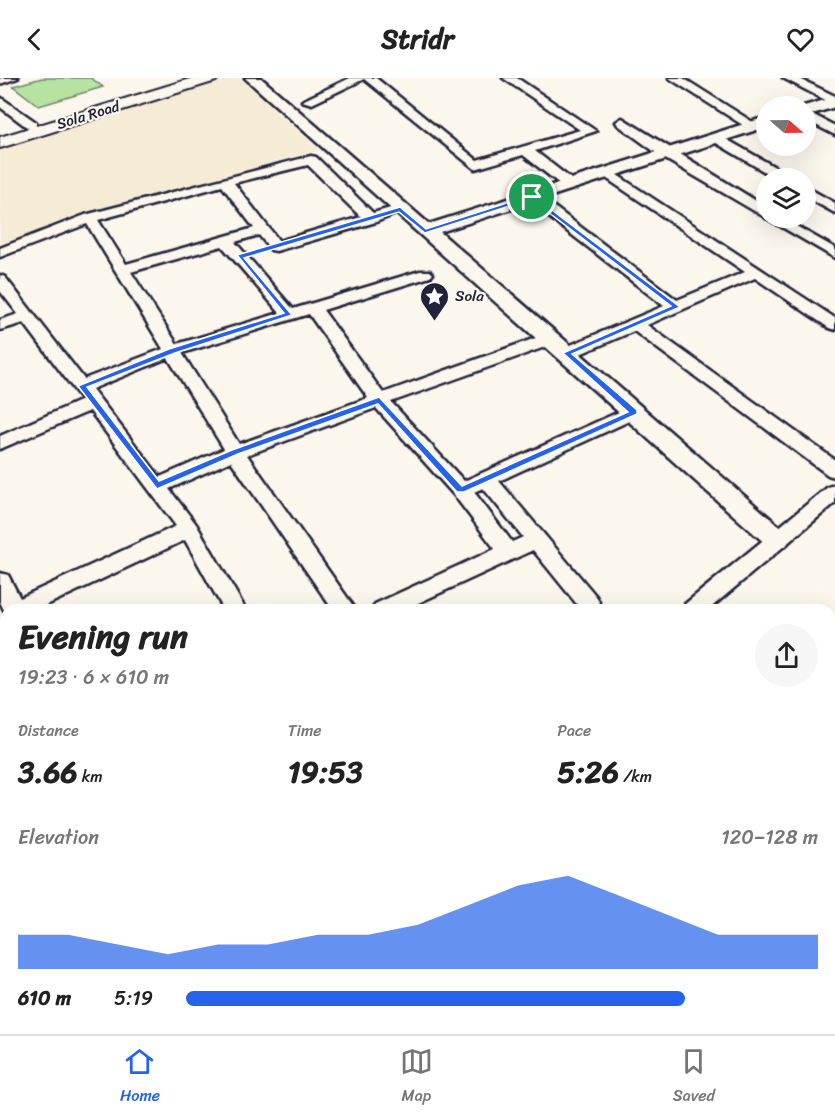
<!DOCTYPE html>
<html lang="en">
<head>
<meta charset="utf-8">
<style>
	body { margin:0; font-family:Sriracha,sans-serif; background:#f6f6f6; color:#222; height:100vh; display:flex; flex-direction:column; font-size:22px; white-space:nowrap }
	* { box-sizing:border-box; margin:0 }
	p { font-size:20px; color:#767676 }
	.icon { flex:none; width:33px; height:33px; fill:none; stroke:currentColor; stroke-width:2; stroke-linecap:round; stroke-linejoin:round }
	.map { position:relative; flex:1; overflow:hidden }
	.side { position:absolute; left:0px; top:526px; width:836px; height:430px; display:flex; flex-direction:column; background:#fff; border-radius:18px 18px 0 0; box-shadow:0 6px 24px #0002 }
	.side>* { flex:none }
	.needle { width:39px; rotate:110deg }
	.controls { position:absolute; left:756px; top:18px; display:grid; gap:12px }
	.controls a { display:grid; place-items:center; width:60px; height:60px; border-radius:50%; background:#fff; box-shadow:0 6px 24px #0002; font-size:30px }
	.pin { position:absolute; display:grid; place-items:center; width:51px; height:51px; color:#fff; margin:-26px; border:3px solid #fff; border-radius:50%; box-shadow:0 2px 6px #0007 }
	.round { display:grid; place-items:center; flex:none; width:63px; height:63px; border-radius:32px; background:#f6f6f6 }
	.headline { display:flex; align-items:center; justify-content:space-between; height:102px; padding:0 18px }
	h1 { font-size:33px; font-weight:800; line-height:45px }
	.stats { display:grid; grid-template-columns:repeat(3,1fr); gap:9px; height:102px; padding:6px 18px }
	.stats div { display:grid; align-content:center }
	.stats b { font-size:30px; font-weight:800 }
	.stats small { font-size:16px; font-weight:400 }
	.stats p { font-size:16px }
	.chart { height:168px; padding:12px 18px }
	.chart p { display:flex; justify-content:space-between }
	.chart svg { width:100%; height:108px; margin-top:6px; fill:#2563eb; opacity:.7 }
	ul { padding:0 18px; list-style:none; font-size:20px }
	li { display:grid; grid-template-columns:96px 72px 1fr; align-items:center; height:45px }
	li i { height:15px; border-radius:8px; background:#2563eb }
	header { display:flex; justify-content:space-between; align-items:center; height:78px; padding:0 18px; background:#fff; font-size:27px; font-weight:800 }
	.tab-bar { display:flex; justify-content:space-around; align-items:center; height:84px; border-top:2px solid #e0e0e0; background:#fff; font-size:16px; color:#767676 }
	.tab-bar a { display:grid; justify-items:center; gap:3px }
	.tab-bar .active { color:#2563eb }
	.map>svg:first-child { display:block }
	.built { fill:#f6ecd6 }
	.green { fill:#b6e3a1; stroke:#6c826e; stroke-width:1.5 }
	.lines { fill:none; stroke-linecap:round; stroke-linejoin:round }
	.minor-casing { stroke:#22223b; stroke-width:5 }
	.tertiary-casing { stroke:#22223b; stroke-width:5 }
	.secondary-casing { stroke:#22223b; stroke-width:4 }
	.minor { fill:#fbf7ec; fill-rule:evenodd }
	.tertiary { fill:#fbf7ec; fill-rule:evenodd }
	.secondary { fill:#fbf7ec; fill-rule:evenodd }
	.route { fill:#2563eb; stroke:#fff; stroke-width:1.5; fill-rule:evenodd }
	.labels { text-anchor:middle; stroke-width:4.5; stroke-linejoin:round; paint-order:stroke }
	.far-street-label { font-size:15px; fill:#22223b; stroke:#fbf7ec }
	.far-poi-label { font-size:15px; fill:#22223b; stroke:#fbf7ec; text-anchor:start }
</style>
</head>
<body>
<header><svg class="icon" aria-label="back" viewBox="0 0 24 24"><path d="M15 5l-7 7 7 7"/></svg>Stridr<svg class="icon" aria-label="heart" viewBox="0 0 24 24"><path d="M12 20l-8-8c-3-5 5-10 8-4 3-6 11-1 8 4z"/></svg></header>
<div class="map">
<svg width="835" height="956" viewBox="0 0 835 956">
	<rect width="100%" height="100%" fill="#fbf7ec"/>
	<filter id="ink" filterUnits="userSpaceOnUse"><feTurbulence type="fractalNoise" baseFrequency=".0167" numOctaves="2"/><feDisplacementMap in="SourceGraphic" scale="12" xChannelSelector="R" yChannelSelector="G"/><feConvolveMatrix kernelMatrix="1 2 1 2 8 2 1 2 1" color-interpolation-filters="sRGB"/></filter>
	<g filter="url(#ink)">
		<polygon class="built" points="225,0 240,0 319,72 86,135 0,168 0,71"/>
		<polygon class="green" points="42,0 91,0 103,9 39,28 13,8"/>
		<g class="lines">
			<defs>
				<g id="minor">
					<polygon points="0,0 18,0 0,6"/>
					<polygon points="350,0 376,0 477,82 580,52 503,0 517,0 596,53 535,73 575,104 575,110 565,110 523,77 475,91 364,1 312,26 302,23"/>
					<polygon points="669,0 683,0 759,48 757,51 749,51"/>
					<polygon points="783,0 798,0 835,18 835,27"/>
					<polygon points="0,19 36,44 36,50 28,50 0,29"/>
					<polygon points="806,33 835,48 835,57 806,42"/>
					<polygon points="622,40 766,129 766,140 782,140 835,170 835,180 662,79 618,47 616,44"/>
					<polygon points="717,56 789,97 791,100 775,100 713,63 713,57"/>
					<path d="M311 78 316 79 373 135 401 127 408 131 376 144 276 173 271 172 259 157 235 164 293 231 420 193H430L433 196 430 199 323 232 383 315 544 257 550 256 558 261 556 265 391 324 464 403 628 330 634 328 643 334 640 338 499 403 596 518 599 524 596 530 588 532 580 530 533 472 403 532H372L375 526 495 471 454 417 376 330 247 377 356 532H333L231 383 169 411 196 446 246 532H224L185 462 36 532H6V536L0 524V495L8 497 20 520 176 448 90 333 0 371V358L82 322 24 245 0 252V242L18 236 0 213V197L5 199 84 301 163 271 87 146 0 179V170L85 137ZM308 87 361 139 279 163 234 105ZM222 108 254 150 126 186 98 142ZM222 168 280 235 177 266 131 194ZM309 236 368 320 239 366 182 275ZM168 280 224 371 160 399 92 311ZM483 410 523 459 512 464 474 414Z"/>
					<polygon points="608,91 835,240 835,252 829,250 755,200 647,247 835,382 835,399 828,397 634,253 573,279 561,279 559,275 561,271 664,228 527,122 527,116 537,116 677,222 745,194 603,98 601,95"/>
					<polygon points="806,109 835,125 835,135 806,119"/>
					<polygon points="835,407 835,425 708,532 682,532 685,526 828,409"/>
					<polygon points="6,688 6,712 0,715 0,691"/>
					<polygon points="184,951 218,951 216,956 182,956"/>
				</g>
				<g id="tertiary">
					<polygon points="245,0 261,0 429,146 766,39 766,49 440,154 786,454 790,461 786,468 777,471 768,468"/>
					<polygon points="835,19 835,29 806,38 804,28"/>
				</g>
				<polygon id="secondary" points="193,0 218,0 216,3 0,70 0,59"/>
			</defs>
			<use href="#minor" class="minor-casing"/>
			<use href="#tertiary" class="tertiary-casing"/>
			<use href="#secondary" class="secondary-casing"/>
			<use href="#minor" class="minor"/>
			<use href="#tertiary" class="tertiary"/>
			<use href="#secondary" class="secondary"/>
		</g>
	</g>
	<path class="route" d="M532 117 680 229 572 276 637 332V336L464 414H457L378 326 238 376 157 411 78 308 169 271 284 235 237 177 400 129 426 151ZM531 121 671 228 563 275 628 334 462 408 379 319 232 372 159 403 87 309 175 275 292 237 244 180 399 134 425 155Z"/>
	<defs>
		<symbol id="sight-pin" viewBox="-11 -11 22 30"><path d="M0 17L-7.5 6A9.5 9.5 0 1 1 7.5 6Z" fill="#22223b" stroke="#fbf7ec"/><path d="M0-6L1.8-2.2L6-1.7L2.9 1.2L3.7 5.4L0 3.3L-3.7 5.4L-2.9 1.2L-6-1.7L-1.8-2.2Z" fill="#fff"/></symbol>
	</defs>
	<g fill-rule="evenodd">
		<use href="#sight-pin" x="418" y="202" width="33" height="45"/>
	</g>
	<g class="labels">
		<g class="far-street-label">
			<text transform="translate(88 37) rotate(-17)" y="5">Sola Road</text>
		</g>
		<g class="far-poi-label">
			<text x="455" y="223">Sola</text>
		</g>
	</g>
</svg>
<div class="controls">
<a><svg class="needle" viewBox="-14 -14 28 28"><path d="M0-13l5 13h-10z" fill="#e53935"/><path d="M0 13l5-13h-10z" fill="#767676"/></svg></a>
<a><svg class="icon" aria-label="layers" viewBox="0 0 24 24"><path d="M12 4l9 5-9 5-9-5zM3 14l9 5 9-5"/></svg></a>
</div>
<div class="pin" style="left:532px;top:119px;background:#1e9e55"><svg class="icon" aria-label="arrive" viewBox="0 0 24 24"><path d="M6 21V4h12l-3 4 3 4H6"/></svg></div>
<section class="side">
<div class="headline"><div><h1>Evening run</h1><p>19:23 · 6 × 610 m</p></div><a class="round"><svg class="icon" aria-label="share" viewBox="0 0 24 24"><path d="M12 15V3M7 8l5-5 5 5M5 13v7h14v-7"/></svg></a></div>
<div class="stats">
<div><p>Distance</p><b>3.66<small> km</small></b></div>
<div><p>Time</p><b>19:53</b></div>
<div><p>Pace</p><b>5:26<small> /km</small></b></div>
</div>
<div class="chart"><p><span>Elevation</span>120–128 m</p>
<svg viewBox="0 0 160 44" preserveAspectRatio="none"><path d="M0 44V30L10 30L20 34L30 38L40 34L50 34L60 30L70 30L80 26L90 18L100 10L110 6L120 14L130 22L140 30L150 30L160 30V44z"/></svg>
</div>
<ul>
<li><b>610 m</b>5:19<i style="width:79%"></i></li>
</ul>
</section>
</div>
<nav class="tab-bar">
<a class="active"><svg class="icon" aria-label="home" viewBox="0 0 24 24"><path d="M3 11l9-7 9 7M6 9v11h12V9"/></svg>Home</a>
<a><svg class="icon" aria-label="map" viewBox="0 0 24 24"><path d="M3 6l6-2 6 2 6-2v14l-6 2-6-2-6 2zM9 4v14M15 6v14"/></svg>Map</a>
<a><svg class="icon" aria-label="saved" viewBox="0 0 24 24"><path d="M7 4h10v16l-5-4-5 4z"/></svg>Saved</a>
</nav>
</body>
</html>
